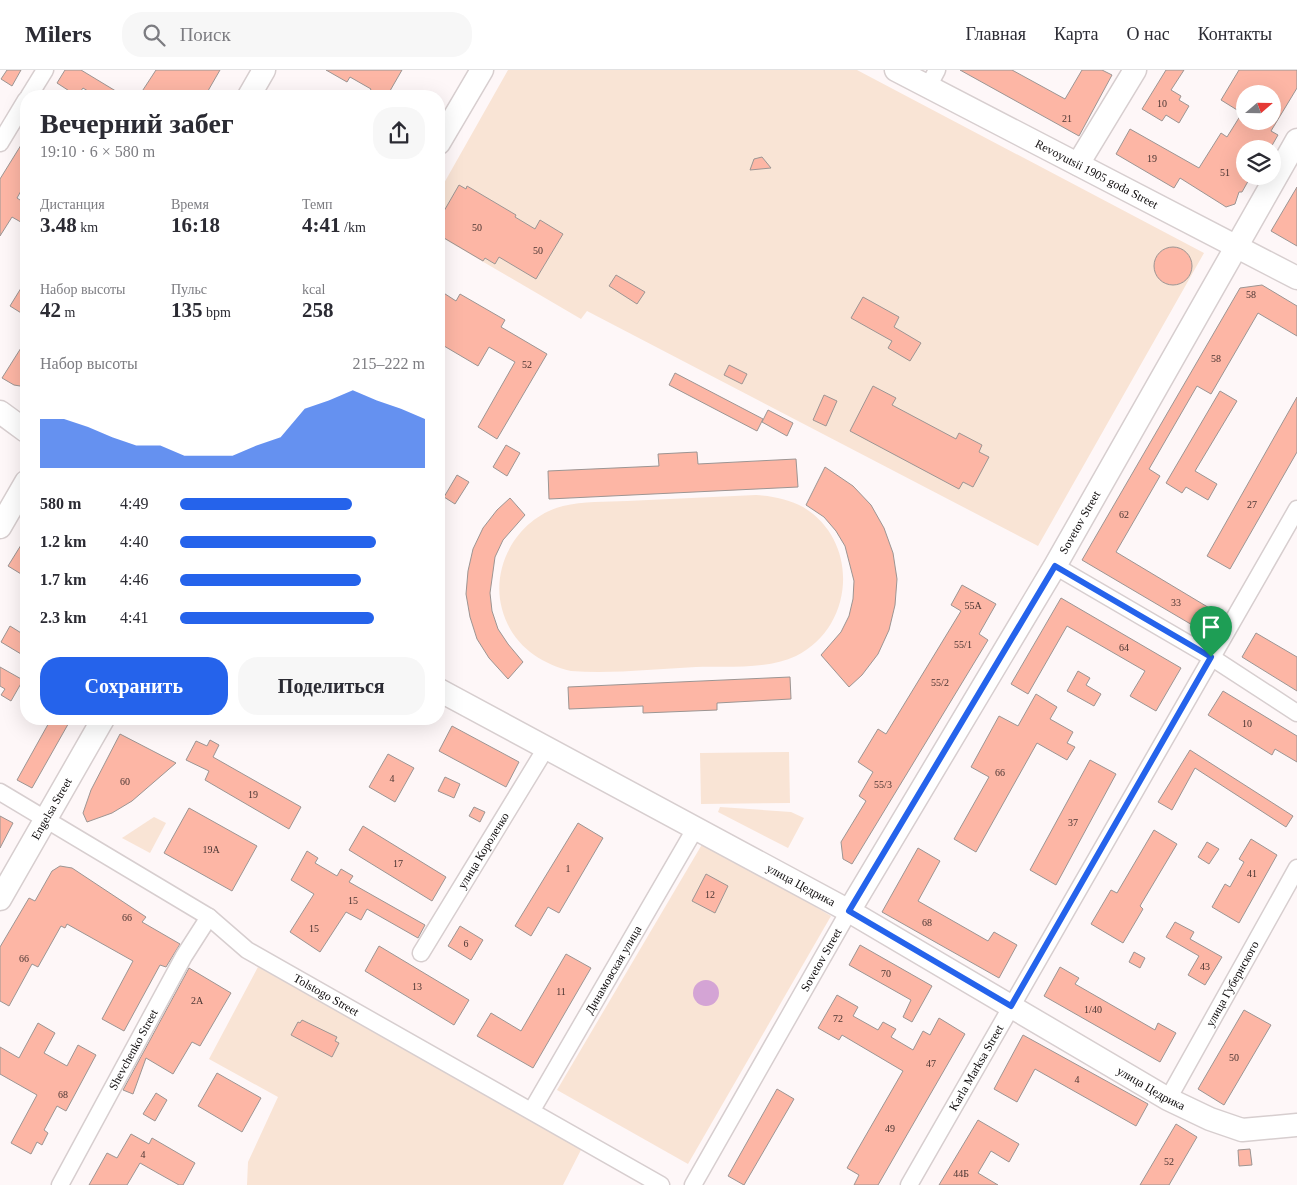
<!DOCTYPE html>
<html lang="ru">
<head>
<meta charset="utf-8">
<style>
	body { margin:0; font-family:"Times New Roman",serif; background:#f7f7f7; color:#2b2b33; height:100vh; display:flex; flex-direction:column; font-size:19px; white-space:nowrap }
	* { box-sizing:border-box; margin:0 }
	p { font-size:16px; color:#7c7c81 }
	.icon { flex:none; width:28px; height:28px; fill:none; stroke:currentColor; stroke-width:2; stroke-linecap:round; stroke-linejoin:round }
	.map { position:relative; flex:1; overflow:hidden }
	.side { position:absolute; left:20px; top:20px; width:425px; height:635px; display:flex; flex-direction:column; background:#fff; border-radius:20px; box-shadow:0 5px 20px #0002 }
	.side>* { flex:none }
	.needle { width:32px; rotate:70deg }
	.buttons { position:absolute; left:1236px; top:15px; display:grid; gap:10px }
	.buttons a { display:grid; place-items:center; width:45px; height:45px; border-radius:50%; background:#fff; box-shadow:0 5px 20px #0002; font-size:25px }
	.pin { position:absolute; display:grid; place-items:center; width:42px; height:42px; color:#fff; margin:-51px -21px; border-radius:50% 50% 50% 0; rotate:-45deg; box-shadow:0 0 5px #0007 }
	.pin .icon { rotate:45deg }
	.round { display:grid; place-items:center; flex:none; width:52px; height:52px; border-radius:20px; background:#f7f7f7 }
	.head { display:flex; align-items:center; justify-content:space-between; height:85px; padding:0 20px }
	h1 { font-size:28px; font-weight:600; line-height:38px }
	.metrics { display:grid; grid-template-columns:repeat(3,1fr); gap:8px; height:85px; padding:5px 20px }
	.metrics div { display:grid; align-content:center }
	.metrics b { font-size:21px; font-weight:600 }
	.metrics small { font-size:14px; font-weight:400 }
	.metrics p { font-size:14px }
	.chart { height:140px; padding:10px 20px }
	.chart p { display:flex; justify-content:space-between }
	.chart svg { width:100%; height:90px; margin-top:5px; fill:#2563eb; opacity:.7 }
	.primary-button { display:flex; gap:10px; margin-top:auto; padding:10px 20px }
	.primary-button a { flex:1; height:58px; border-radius:20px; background:#2563eb; color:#fff; font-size:20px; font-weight:600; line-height:58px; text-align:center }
	.primary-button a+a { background:#f7f7f7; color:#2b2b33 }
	ul { padding:0 20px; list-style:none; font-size:16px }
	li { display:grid; grid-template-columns:80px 60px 1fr; align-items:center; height:38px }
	li i { height:12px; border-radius:6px; background:#2563eb }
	header { display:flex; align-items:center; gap:30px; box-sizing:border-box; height:70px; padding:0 25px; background:#fff; border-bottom:1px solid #e1e1e2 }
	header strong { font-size:24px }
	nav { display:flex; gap:28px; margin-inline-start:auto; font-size:18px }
	.search { width:350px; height:45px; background:#f7f7f7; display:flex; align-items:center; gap:12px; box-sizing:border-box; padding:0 18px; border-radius:20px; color:#7c7c81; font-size:19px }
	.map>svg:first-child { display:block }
	.green { fill:#f9e4d5 }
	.water { fill:#d4a4d5 }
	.building { fill:#fdb6a5; stroke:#9c9593; fill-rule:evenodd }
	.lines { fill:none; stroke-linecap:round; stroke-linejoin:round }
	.street-casing { stroke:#d7cecf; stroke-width:19 }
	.secondary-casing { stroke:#d7cecf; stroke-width:25 }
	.street { stroke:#fff; stroke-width:16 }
	.secondary { stroke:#fff; stroke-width:22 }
	.route-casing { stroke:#fff; stroke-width:10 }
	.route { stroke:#2563eb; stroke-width:6 }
	.labels { text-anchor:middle; stroke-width:4; stroke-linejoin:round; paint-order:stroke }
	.number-label { font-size:10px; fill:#4a3633 }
	.street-label { font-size:12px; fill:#0f0c0d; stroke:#fff }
</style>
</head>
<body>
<header>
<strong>Milers</strong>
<div class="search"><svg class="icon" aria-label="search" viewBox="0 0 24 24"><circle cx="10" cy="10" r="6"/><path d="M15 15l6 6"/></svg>Поиск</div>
<nav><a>Главная</a><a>Карта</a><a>О нас</a><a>Контакты</a></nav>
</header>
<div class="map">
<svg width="1297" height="1115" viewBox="0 0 1297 1115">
	<rect width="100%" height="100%" fill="#fef7f8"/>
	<g class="green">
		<polygon points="508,0 857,0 1204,183 1038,476 587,241 581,249 439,166 439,122"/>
		<path d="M756 425C773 426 788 429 803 437 860 471 855 557 796 586 767 600 727 596 696 597 654 599 612 604 571 601 538 593 511 573 502 539 490 495 519 447 563 436 583 431 606 432 627 431 670 429 713 427 756 425Z"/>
		<polygon points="789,682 790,733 701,734 700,683"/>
		<polygon points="720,737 791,742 804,748 788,778 718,742"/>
		<polygon points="154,747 166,753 150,783 122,768"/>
		<polygon points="704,771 831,846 688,1094 557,1020"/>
		<polygon points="258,897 583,1076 563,1115 247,1115 248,1092 278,1027 209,989"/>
	</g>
	<circle class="water" cx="706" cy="923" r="13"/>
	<g class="building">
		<polygon points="7,0 21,0 12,16 1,9"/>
		<polygon points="65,0 81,0 124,26 96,26 83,18 77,26 57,13"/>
		<polygon points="156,0 220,0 205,26 139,26"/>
		<polygon points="326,0 402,0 387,26 367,26 371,19 350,7 347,12"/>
		<polygon points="960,0 1012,0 1065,29 1082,0 1102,0 1112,5 1079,66"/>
		<polygon points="1166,0 1184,0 1171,20 1181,26 1179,30 1189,36 1179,53 1166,45 1162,51 1142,39"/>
		<path d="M1239 0H1297V18L1271 61 1278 65 1270 79H1245V106H1251L1242 122H1239L1235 134 1226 137 1223 135 1180 108 1174 118 1116 84 1130 59 1199 98 1221 63 1227 67 1242 43 1221 30ZM1245 24H1272V51H1245Z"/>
		<polygon points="26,67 26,112 17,128 26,134 26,155 12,147 0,166 0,109"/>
		<polygon points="762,87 771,98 750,100 754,89"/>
		<polygon points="459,115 466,119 467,116 516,145 515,147 535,159 540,150 563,164 536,209 499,187 495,194 485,188 483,191 439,165 439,142 444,141"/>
		<polygon points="1297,117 1297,176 1271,161"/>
		<circle cx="1173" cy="196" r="19"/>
		<polygon points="616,205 645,222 637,234 609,216"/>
		<polygon points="26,210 26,246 10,236"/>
		<polygon points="1262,215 1297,236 1297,266 1258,243 1211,324 1197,316 1149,399 1160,406 1116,482 1211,539 1199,559 1082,490 1240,218"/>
		<polygon points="439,220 456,231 460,224 505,250 501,257 547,284 497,369 478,357 515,292 489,277 478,296 439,273 439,256 443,250 439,248"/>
		<polygon points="863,227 899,247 894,257 921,273 910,291 888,278 892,271 851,248"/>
		<polygon points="26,270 26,317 14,315 2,308"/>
		<polygon points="729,295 747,304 742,314 724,305"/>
		<polygon points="675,303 763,349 757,361 669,315"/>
		<polygon points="873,316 896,328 892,335 956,369 959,363 982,375 979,382 989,387 973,417 963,412 959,419 850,361"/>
		<polygon points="1220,321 1237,331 1195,401 1217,414 1208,430 1186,417 1182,423 1166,413"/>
		<polygon points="824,325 837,331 826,356 813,350"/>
		<polygon points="1297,327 1297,382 1230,499 1207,486"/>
		<polygon points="768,340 793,353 787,366 762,352"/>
		<polygon points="506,375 520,383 507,406 493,397"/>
		<polygon points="697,382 698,394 796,389 798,417 549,429 548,401 659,396 658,384"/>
		<polygon points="825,397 853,416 871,435 884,458 893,483 897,509 895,535 889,560 878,584 862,605 849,617 821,585 841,562 849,546 853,529 854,511 845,476 836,461 824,447 806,435"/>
		<polygon points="457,405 469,412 455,434 444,427"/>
		<polygon points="510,428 525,445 503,470 495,487 490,523 492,541 498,559 508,574 523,592 508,609 489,588 477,569 470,547 466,524 468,501 473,479 483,458 497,440"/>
		<polygon points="26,467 26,507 8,496"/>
		<polygon points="962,515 996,534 979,564 988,570 852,794 843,789 841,772 866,731 859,726 873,702 858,692 878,659 886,664 961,541 951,535"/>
		<polygon points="1061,528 1181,598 1156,641 1130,626 1145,601 1067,556 1028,624 1011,614"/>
		<polygon points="10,556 26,566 26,587 1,572"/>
		<polygon points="1256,563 1297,587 1297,621 1242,587"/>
		<polygon points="0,597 23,610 11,631 1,625 5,619 0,616"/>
		<polygon points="1078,601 1090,608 1086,615 1101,624 1094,636 1067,621"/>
		<polygon points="790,607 791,629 717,633 717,640 643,643 643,636 569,639 568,617"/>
		<polygon points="1223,621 1297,666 1297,692 1275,679 1272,685 1208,645"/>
		<polygon points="1036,624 1057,637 1050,649 1073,662 1067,673 1075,677 1067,690 1037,673 976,782 954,769 989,707 971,697 999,646 1018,656"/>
		<polygon points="51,649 71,649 32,718 17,710"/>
		<polygon points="452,656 519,692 506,717 439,681"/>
		<polygon points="120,664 176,693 132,731 112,743 87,752 83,743 91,720"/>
		<polygon points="210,670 219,675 213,687 301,737 289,759 205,710 209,701 186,690 196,671 207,676"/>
		<polygon points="1190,680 1293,746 1286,757 1195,698 1172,740 1158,732"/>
		<polygon points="388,684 414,698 395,732 369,717"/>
		<polygon points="1090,690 1116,704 1056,815 1030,800"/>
		<polygon points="445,707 460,714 454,728 438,721"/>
		<polygon points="474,737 485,742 480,752 469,746"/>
		<polygon points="189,738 257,776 232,821 164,783"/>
		<polygon points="0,746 13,753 0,778"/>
		<polygon points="578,753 603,768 559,843 548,837 531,866 515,856"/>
		<polygon points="363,756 446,807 432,831 349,780"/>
		<polygon points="1154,760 1177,774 1140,836 1143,839 1123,873 1091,854 1111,820 1117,823"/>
		<polygon points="1251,769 1277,785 1239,853 1212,837 1225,814 1230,817 1244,792 1239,789"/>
		<polygon points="1207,772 1219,779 1209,794 1198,787"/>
		<polygon points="918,778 940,791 918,831 988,871 994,862 1017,875 999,908 882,842"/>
		<polygon points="307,781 318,788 315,793 337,806 341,799 353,806 349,812 425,855 418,868 367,839 361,850 346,842 320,882 290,862 314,824 291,810"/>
		<polygon points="60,796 72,798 146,847 142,852 180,874 166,897 160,895 124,961 102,949 133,891 67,854 65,858 61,856 38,897 32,894 9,936 0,931 0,877 29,828 35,831 52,801"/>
		<polygon points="706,804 728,816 715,843 692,831"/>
		<polygon points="1175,852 1194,862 1190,869 1222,887 1205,915 1188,905 1199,886 1166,867"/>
		<polygon points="460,856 483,870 471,890 448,876"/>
		<polygon points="860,875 932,916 912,952 903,947 911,930 849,895"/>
		<polygon points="379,876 469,930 454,955 365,901"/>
		<polygon points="1134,882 1145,888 1140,898 1129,892"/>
		<polygon points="566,884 591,898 533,998 477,966 491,943 521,961"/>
		<polygon points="1060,897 1079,908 1075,914 1155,960 1158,953 1176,963 1160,992 1044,926"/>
		<polygon points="189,898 231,923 200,976 192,972 173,1004 146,988 133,1024 123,1020"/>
		<polygon points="837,925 858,937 853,946 878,960 883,952 896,959 891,967 913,980 923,961 930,965 939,948 965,964 878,1115 854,1115 859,1105 847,1098 903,1001 842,965 839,970 818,958"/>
		<polygon points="1244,940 1271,955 1224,1035 1198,1019"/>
		<polygon points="302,950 337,967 335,971 339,973 332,987 291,965 298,952 300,953"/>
		<polygon points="38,953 55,963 44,983 67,996 78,975 96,985 66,1041 57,1036 44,1060 48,1063 42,1075 37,1072 31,1084 11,1073 37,1025 0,1004 0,977 19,988"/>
		<polygon points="1023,965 1148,1034 1136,1056 1035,999 1017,1032 994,1019"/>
		<polygon points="217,1003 261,1028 242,1062 198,1036"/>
		<polygon points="777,1019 794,1029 744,1115 728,1106"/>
		<polygon points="156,1023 167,1030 155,1051 143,1044"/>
		<polygon points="978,1050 1019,1074 1009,1092 991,1081 978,1103 998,1115 939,1115"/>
		<polygon points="1176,1054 1197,1067 1169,1115 1140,1115"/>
		<polygon points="131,1064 149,1074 152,1068 195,1093 183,1115 179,1115 140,1093 127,1115 89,1115 107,1083 117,1088"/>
		<polygon points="1250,1079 1252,1095 1239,1096 1238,1080"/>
	</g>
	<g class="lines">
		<defs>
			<g id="street">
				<polyline points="928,17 937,0"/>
				<polyline points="29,26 45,0"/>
				<polyline points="0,73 26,30"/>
				<polyline points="1055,496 1211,587 1297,643"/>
				<path id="s1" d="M0 722 209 847 247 880 661 1115"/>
				<path id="s2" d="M421 883 546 678"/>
				<path id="s3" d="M1168 1029 1297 798"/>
				<path id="s4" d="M532 1040 695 759"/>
				<path id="s5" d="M60 1115 184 886 209 847"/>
				<path id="s6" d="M693 1115 849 841"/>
				<path id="s7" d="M909 1115 1297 439"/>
			</g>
			<g id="secondary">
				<path id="s8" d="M896 0 1297 208"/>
				<polyline points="249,26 264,0"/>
				<polyline points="439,73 482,0"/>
				<polyline points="1078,94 1135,0"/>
				<polyline points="0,342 26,361"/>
				<polyline points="0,457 26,412"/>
				<path id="s9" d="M439 620 849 841 1168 1029 1210 1049 1242 1060 1297 1055"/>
				<path id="s10" d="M0 829 103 649"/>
				<path id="s11" d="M849 841 1055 496 1297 70"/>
			</g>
		</defs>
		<use href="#street" class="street-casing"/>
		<use href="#secondary" class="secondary-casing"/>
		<use href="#street" class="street"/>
		<use href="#secondary" class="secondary"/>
	</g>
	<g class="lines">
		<defs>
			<polygon id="route" points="1055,496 1211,587 1011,936 849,841"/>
		</defs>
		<use href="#route" class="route-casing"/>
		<use href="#route" class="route"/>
	</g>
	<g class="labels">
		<g class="number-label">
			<text x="1162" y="37">10</text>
			<text x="1067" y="52">21</text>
			<text x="1152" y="92">19</text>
			<text x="1225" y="106">51</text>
			<text x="477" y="161">50</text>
			<text x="538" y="184">50</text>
			<text x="1251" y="228">58</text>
			<text x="1216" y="292">58</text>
			<text x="527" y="298">52</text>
			<text x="1252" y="438">27</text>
			<text x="1124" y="448">62</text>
			<text x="1176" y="536">33</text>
			<text x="973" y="539">55А</text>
			<text x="963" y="578">55/1</text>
			<text x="1124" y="581">64</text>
			<text x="940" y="616">55/2</text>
			<text x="1247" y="657">10</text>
			<text x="1000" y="706">66</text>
			<text x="392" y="712">4</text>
			<text x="125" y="715">60</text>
			<text x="883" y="718">55/3</text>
			<text x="253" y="728">19</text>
			<text x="1073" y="756">37</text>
			<text x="211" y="783">19А</text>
			<text x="398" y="797">17</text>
			<text x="568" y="802">1</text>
			<text x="1252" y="807">41</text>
			<text x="710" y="828">12</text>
			<text x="353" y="834">15</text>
			<text x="127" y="851">66</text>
			<text x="927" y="856">68</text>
			<text x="314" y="862">15</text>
			<text x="466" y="877">6</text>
			<text x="24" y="892">66</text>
			<text x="1205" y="900">43</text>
			<text x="886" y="907">70</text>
			<text x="417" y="920">13</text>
			<text x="561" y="925">11</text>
			<text x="197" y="934">2А</text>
			<text x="1093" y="943">1/40</text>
			<text x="838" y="952">72</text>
			<text x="1234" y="991">50</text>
			<text x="931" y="997">47</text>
			<text x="1077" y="1013">4</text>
			<text x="63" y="1028">68</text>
			<text x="890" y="1062">49</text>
			<text x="143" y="1088">4</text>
			<text x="1169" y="1095">52</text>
			<text x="961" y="1107">44Б</text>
		</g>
		<g class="street-label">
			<text dy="4" stroke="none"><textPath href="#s8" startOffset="226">Revoyutsii 1905 goda Street</textPath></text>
			<text dy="4" stroke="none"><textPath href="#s11" startOffset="452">Sovetov Street</textPath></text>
			<text dy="4" stroke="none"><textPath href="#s10" startOffset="104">Engelsa Street</textPath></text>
			<text dy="4" stroke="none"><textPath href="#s2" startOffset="120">улица Короленко</textPath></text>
			<text dy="4" stroke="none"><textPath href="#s9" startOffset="411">улица Цедрика</textPath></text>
			<text dy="4" stroke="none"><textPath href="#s6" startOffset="259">Sovetov Street</textPath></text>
			<text dy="4" stroke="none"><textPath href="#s4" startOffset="162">Динамовская улица</textPath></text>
			<text dy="4" stroke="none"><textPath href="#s3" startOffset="132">улица Губернского</textPath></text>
			<text dy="4" stroke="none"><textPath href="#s1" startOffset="385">Tolstogo Street</textPath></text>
			<text dy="4" stroke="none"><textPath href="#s5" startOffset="154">Shevchenko Street</textPath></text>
			<text dy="4" stroke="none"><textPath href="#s7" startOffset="135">Karla Marksa Street</textPath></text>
			<text dy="4" stroke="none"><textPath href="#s9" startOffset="816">улица Цедрика</textPath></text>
		</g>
	</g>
</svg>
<div class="buttons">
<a><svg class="needle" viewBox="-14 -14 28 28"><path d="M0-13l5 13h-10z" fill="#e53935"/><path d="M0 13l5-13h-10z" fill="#7c7c81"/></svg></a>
<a><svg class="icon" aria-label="layers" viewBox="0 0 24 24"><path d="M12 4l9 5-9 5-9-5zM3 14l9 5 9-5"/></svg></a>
</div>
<div class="pin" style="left:1211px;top:587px;background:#1e9e55"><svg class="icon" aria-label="arrive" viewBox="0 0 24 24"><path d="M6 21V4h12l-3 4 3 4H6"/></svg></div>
<section class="side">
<div class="head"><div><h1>Вечерний забег</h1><p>19:10 · 6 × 580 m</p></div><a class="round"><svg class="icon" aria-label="share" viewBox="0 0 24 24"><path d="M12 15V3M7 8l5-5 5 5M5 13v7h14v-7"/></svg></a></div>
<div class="metrics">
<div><p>Дистанция</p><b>3.48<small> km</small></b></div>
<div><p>Время</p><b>16:18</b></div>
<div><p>Темп</p><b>4:41<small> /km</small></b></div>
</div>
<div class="metrics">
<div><p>Набор высоты</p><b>42<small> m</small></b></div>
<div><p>Пульс</p><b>135<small> bpm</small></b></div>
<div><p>kcal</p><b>258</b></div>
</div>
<div class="chart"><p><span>Набор высоты</span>215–222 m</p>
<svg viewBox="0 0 160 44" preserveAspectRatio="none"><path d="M0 44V20L10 20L20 24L30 29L40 33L50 33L60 38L70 38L80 38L90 33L100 29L110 15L120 11L130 6L140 11L150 15L160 20V44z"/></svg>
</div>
<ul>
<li><b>580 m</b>4:49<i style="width:70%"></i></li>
<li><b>1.2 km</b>4:40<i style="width:80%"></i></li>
<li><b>1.7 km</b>4:46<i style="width:74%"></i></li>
<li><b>2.3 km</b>4:41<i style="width:79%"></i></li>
</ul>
<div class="primary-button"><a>Сохранить</a><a>Поделиться</a></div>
</section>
</div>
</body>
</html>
